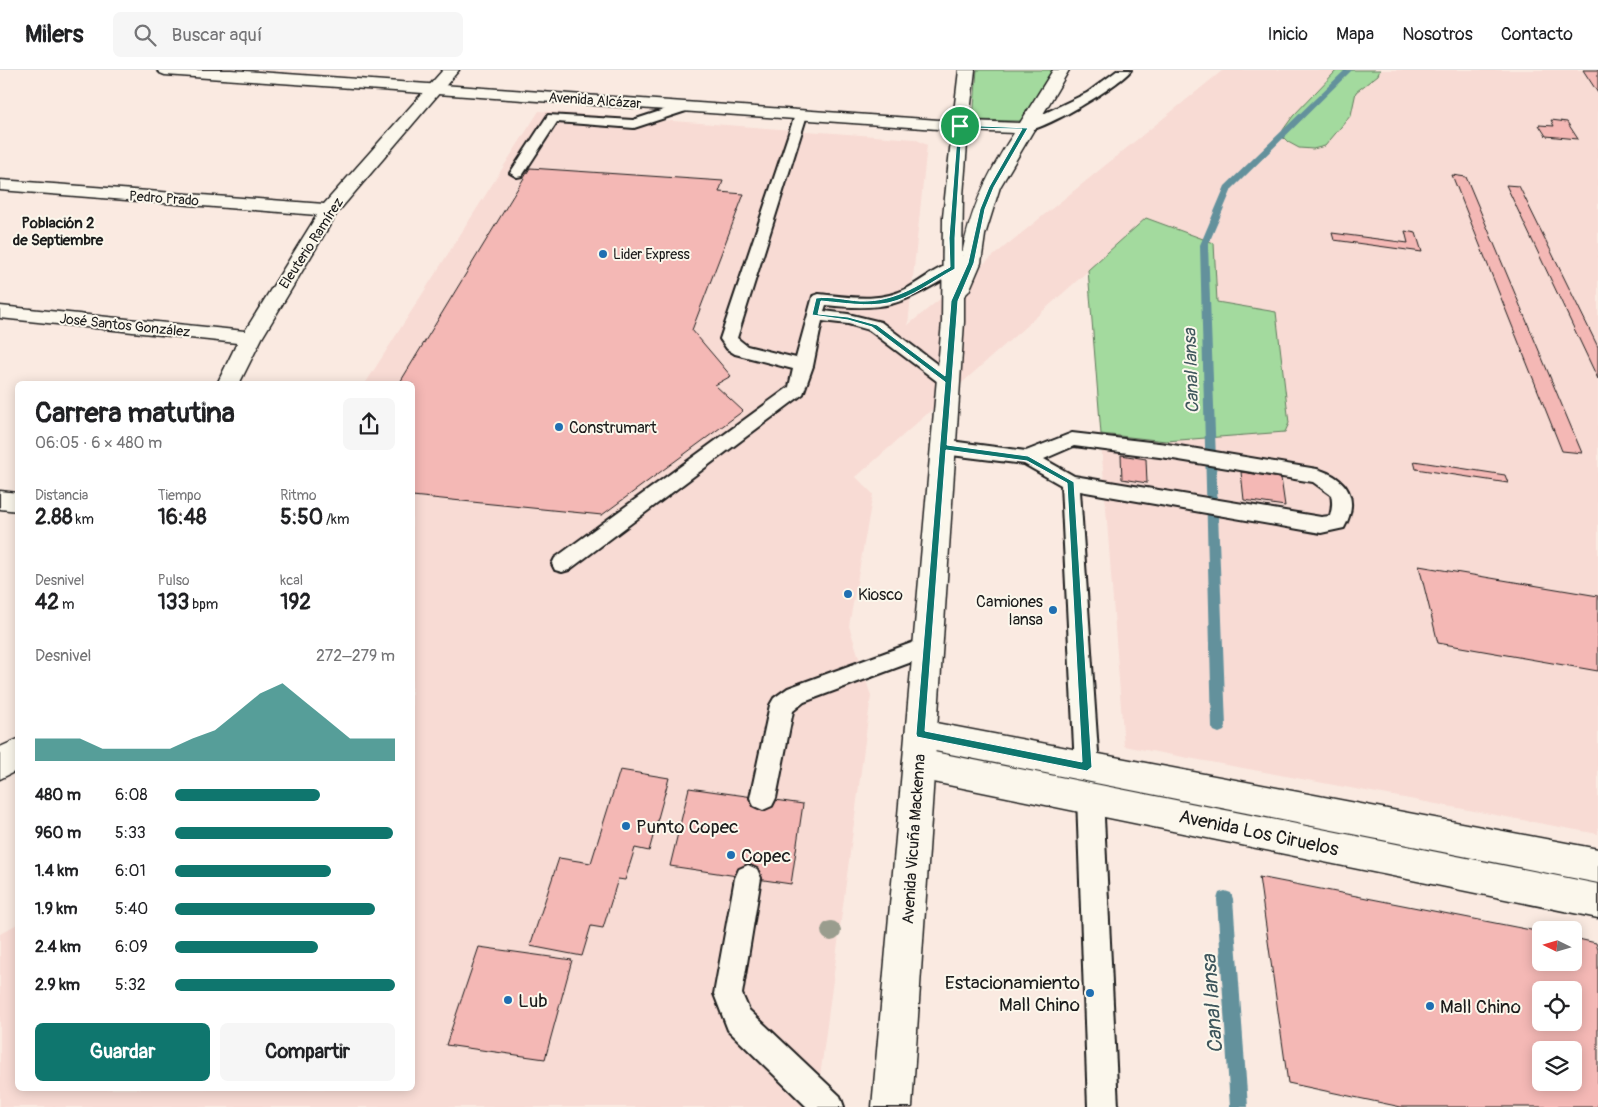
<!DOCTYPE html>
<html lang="es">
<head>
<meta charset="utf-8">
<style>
	body { margin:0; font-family:Pangolin,sans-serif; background:#f6f6f6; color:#202124; height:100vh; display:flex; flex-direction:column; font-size:19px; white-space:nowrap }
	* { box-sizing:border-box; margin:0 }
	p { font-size:16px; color:#757577 }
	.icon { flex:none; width:28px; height:28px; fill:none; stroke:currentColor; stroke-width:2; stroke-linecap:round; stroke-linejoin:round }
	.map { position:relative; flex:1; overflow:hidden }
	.details { position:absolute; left:15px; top:311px; width:400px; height:710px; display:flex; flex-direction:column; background:#fff; border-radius:8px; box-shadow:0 2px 12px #0003 }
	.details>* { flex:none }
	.needle { width:32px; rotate:275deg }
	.buttons { position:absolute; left:1532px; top:851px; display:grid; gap:10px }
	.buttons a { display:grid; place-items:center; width:50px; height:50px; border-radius:8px; background:#fff; box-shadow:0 2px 12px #0003; font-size:25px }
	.pin { position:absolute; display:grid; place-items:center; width:42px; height:42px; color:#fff; margin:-21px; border:2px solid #fff; border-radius:50%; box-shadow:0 1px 5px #0007 }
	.round { display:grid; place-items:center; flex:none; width:52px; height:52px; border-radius:8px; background:#f6f6f6 }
	.head { display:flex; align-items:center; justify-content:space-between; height:85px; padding:0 20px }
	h1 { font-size:28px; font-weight:800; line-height:38px }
	.metrics { display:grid; grid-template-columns:repeat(3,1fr); gap:8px; height:85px; padding:5px 20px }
	.metrics div { display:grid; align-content:center }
	.metrics b { font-size:21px; font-weight:800 }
	.metrics small { font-size:14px; font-weight:400 }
	.metrics p { font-size:14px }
	.chart { height:140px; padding:10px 20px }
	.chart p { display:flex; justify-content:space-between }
	.chart svg { width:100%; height:90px; margin-top:5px; fill:#0f766e; opacity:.7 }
	.button { display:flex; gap:10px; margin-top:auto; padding:10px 20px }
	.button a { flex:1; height:58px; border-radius:8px; background:#0f766e; color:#fff; font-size:20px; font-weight:800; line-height:58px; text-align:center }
	.button a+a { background:#f6f6f6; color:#202124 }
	ul { padding:0 20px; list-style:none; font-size:16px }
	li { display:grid; grid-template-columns:80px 60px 1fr; align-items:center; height:38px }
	li i { height:12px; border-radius:6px; background:#0f766e }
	header { display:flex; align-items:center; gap:30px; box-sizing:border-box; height:70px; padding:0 25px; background:#fff; border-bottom:1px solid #e0e0e0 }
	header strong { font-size:24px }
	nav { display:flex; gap:28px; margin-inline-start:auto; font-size:18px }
	.search { width:350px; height:45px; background:#f6f6f6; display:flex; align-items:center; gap:12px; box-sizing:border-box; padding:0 18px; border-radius:8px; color:#757577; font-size:19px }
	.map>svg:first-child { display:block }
	.built { fill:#f8dbd4 }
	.green { fill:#a3da9e; stroke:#607b5d }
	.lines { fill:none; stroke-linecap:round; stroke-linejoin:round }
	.stream { fill:#63919c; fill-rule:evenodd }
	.building { fill:#f4b8b5; stroke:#1c1c1c; fill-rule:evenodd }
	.lane-casing { stroke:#1c1c1c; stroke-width:4 }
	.street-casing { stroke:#1c1c1c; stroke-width:3 }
	.primary-casing { stroke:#1c1c1c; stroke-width:3 }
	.lane { fill:#fbf7ec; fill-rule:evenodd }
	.street { fill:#fbf7ec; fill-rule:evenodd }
	.primary { fill:#fbf7ec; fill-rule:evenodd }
	.tree { fill:#9a9d8e }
	.route { fill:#0f766e; stroke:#fff; fill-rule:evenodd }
	.poi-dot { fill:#1f6fb2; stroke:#fbf7ec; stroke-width:2 }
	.labels { text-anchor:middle; stroke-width:4; stroke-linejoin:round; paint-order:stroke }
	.far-street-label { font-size:14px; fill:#1c1c1c; stroke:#fbf7ec }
	.far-poi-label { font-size:14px; fill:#1c1c1c; stroke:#fbf7ec; text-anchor:start }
	.far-neighbourhood-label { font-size:15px; font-weight:bold; fill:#1c1c1c; stroke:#fbf7ec }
	.poi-label { font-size:16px; fill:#1c1c1c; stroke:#fbf7ec; text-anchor:start }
	.street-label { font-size:16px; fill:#1c1c1c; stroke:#fbf7ec }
	.water-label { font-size:18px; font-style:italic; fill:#3f565c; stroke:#fbf7ec }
	.near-poi-label { font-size:19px; fill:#1c1c1c; stroke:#fbf7ec; text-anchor:start }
	.near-street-label { font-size:19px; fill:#1c1c1c; stroke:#fbf7ec }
	.near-water-label { font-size:21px; font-style:italic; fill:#3f565c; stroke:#fbf7ec }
</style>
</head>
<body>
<header>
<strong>Milers</strong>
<div class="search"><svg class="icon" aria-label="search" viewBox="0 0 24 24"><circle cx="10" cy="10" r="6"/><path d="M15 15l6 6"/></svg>Buscar aquí</div>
<nav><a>Inicio</a><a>Mapa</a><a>Nosotros</a><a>Contacto</a></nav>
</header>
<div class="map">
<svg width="1598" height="1037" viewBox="0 0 1598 1037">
	<rect width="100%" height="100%" fill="#faeae1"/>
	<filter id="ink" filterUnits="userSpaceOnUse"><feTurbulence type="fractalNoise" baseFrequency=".02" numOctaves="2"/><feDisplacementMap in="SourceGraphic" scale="10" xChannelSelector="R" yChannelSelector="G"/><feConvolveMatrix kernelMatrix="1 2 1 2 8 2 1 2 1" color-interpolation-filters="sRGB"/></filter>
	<g filter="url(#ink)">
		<polygon class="built" points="1223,0 1598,0 1598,764 1124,676 1088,201 856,407 873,424 849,556 871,626 816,1037 0,1037 0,864 17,854 18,1019 412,1019 412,314 365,314 539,41 915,69 927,75 908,255"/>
		<g class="green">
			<polygon points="977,0 1053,0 1021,51 973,50"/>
			<polygon points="1337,0 1380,0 1378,5 1356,22 1351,45 1325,76 1313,79 1299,78 1288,72 1283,67 1283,60 1293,46"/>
			<polygon points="1146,148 1214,173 1217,232 1276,242 1289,353 1285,362 1166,371 1101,364 1088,200"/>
		</g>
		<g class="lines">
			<g class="stream">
				<polygon points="1345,0 1352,0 1232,119 1208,175 1226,657 1224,661 1219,663 1214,661 1212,657 1200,175 1225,116"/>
				<polygon points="1225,821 1231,823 1233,829 1248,1037 1230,1037 1217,829 1219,823"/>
			</g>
		</g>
		<g class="building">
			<polygon points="1583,0 1598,0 1598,23"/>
			<polygon points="1551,50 1567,52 1578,69 1546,66 1539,55 1554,56"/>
			<polygon points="530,98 723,111 719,122 744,124 692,260 731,306 715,315 743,341 602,445 412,426 412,314 399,314"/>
			<polygon points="1452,105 1466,107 1582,383 1562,381"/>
			<polygon points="1506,115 1519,116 1598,277 1598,309"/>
			<polygon points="1405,161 1416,163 1422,182 1334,170 1332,163 1408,173"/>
			<polygon points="1121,385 1146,389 1147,413 1122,409"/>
			<polygon points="1414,391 1505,405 1508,413 1416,399"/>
			<polygon points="1241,402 1281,408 1285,436 1244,430"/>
			<polygon points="1419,496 1598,526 1598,601 1438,573"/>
			<polygon points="620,700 669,708 649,781 635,778 625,810 618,809 603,858 591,856 582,886 530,876 559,788 591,793"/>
			<polygon points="689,718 803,734 791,814 670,796"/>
			<path d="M1259 807 1541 862V892H1574V868L1596 873 1598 880V1037H1401L1288 1013ZM1541 920H1574V952H1541ZM1541 980H1574V1012H1541Z"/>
			<polygon points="479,877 572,890 545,989 446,975"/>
		</g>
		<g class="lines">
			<defs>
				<g id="lane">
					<path d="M1118 0H1131C1119 16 1038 65 1020 61L1019 58 1020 55 1087 23Z"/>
					<polygon points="685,33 689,34 691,37 689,40 634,58 557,52 522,106 517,107 510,103 548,45 633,50"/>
					<path d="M801 41 807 45 737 268 747 276 796 288 813 226 819 224C850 227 879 233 908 218 923 210 937 197 953 193L958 195 961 198 958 201C903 233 891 242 826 235L824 241 848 244 881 252 954 307 957 311 954 315 948 317 942 315 869 260 848 254 822 251 813 296 803 324 569 500 562 502 555 500 552 494 555 488 789 317 793 299 735 284 727 279 720 269 795 45Z"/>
					<path d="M1072 363 1167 374 1317 399C1348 408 1360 429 1344 458L1321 463 1080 421 1099 697 1096 705 1087 708 1078 705 1075 697 1061 415 1024 394 943 384 936 382 934 377 936 372 943 370 1026 381ZM1074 376 1167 388 1313 412 1331 425C1333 433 1332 439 1330 446L1321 447 1074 406 1044 389Z"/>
					<polygon points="928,567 936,569 939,576 936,583 804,632 793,641 776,728 772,736 763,740 754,736 750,728 770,635 774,628 788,618"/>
					<polygon points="1090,715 1099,719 1103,727 1118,1037 1088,1037 1077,727 1081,719"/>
					<polygon points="748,795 757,799 761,808 742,924 749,940 840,1026 844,1037 807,1037 728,960 714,924 735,808 739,799"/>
				</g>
				<g id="street">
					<polygon points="443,0 459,0 337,143 262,268 239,314 217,314 237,273 0,248 0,236 245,261 317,145 0,120 0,110 324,134"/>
					<polygon points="0,421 18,423 18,441 0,439"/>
					<polygon points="920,650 1598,779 1598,813 920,678 909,674 905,664 909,654"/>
					<polygon points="18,669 18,700 0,709 0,677"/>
					<polygon points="919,679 1598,814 1598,848 919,709 908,704 903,694 908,684"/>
				</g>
				<path id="primary" d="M157 0H231L953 51 959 0H975L969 51 1020 53 1053 0H1069L1000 117 985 165 981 193 969 221 964 226V252L912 1037H872L942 252 943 147 952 60 165 5 160 3ZM968 61 1014 63C989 101 969 141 962 186L963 126Z"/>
			</defs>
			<use href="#lane" class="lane-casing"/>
			<use href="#street" class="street-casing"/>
			<use href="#primary" class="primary-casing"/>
			<use href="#lane" class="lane"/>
			<use href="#street" class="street"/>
			<use href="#primary" class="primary"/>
		</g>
		<circle class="tree" cx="831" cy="861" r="10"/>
	</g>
	<path class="route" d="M958 55 1028 58 994 117 985 139 974 193 958 231 947 375 1028 386 1074 412 1092 697 1087 701 917 667 916 664 945 312 872 257 848 250 812 245 816 228C831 226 845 230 860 231 897 232 919 214 950 197L949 168ZM962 58 1022 59 989 117 980 139 968 193 951 231 945 306 877 255 848 247 818 244 821 231C843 233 867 237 888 233 912 228 934 210 955 199V168ZM946 380 1027 391 1067 413 1082 692 925 661Z"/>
	<g class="poi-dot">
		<circle cx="603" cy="184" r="5"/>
		<circle cx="559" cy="357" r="5"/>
		<circle cx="848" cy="524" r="5"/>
		<circle cx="1053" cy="540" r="5"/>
		<circle cx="626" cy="756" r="5"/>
		<circle cx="731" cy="785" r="5"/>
		<circle cx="1090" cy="923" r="5"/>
		<circle cx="508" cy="930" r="5"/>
		<circle cx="1430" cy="936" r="5"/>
	</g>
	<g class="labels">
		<g class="far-street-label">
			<text transform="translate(595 30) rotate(4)" y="5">Avenida Alcázar</text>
			<text transform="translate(164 128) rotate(4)" y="5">Pedro Prado</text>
			<text transform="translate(311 173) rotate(-57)" y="5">Eleuterio Ramírez</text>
			<text transform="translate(125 255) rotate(6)" y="5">José Santos González</text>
		</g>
		<g class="far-poi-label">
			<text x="613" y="189">Lider Express</text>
		</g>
		<g class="far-neighbourhood-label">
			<text x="58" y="158">Población 2<tspan x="58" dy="17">de Septiembre</tspan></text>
		</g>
		<g class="poi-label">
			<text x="569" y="363">Construmart</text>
			<text x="858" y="530">Kiosco</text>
			<text x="1043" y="537" text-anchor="end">Camiones<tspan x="1043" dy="18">Iansa</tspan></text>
		</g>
		<g class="street-label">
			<text transform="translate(913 769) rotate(-86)" y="6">Avenida Vicuña Mackenna</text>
		</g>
		<g class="water-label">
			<text transform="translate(1191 301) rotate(-92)" y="6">Canal Iansa</text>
		</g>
		<g class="near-poi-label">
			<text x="636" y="763">Punto Copec</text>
			<text x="741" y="792">Copec</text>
			<text x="1080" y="919" text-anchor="end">Estacionamiento<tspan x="1080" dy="22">Mall Chino</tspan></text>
			<text x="518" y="937">Lub</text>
			<text x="1440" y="943">Mall Chino</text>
		</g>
		<g class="near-street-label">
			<text transform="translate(1259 762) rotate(12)" y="7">Avenida Los Ciruelos</text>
		</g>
		<g class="near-water-label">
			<text transform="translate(1212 934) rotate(-94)" y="7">Canal Iansa</text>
		</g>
	</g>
</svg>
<div class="buttons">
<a><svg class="needle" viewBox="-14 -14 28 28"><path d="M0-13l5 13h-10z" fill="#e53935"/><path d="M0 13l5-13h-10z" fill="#757577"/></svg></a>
<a><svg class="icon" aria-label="locate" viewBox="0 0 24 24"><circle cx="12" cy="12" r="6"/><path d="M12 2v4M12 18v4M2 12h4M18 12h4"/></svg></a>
<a><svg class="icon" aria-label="layers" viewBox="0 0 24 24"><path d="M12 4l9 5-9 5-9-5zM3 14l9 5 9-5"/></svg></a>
</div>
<div class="pin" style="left:960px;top:56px;background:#1e9e55"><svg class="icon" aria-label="arrive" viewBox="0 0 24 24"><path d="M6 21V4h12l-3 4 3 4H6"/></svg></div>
<section class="details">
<div class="head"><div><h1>Carrera matutina</h1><p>06:05 · 6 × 480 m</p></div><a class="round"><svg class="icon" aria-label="share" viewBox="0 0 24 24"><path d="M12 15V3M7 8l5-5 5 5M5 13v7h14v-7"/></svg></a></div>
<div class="metrics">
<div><p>Distancia</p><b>2.88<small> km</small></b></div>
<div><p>Tiempo</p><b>16:48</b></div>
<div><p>Ritmo</p><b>5:50<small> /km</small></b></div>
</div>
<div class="metrics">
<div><p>Desnivel</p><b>42<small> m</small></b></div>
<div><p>Pulso</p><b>133<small> bpm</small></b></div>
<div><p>kcal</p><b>192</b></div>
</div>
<div class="chart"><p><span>Desnivel</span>272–279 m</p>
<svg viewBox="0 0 160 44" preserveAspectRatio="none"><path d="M0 44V33L10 33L20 33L30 38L40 38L50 38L60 38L70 33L80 29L90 20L100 11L110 6L120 15L130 24L140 33L150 33L160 33V44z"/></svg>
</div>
<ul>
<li><b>480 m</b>6:08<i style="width:66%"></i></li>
<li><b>960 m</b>5:33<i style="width:99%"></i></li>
<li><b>1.4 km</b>6:01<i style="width:71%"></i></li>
<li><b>1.9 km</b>5:40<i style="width:91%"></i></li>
<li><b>2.4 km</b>6:09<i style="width:65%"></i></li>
<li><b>2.9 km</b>5:32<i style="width:100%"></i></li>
</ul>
<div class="button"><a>Guardar</a><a>Compartir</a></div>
</section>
</div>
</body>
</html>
